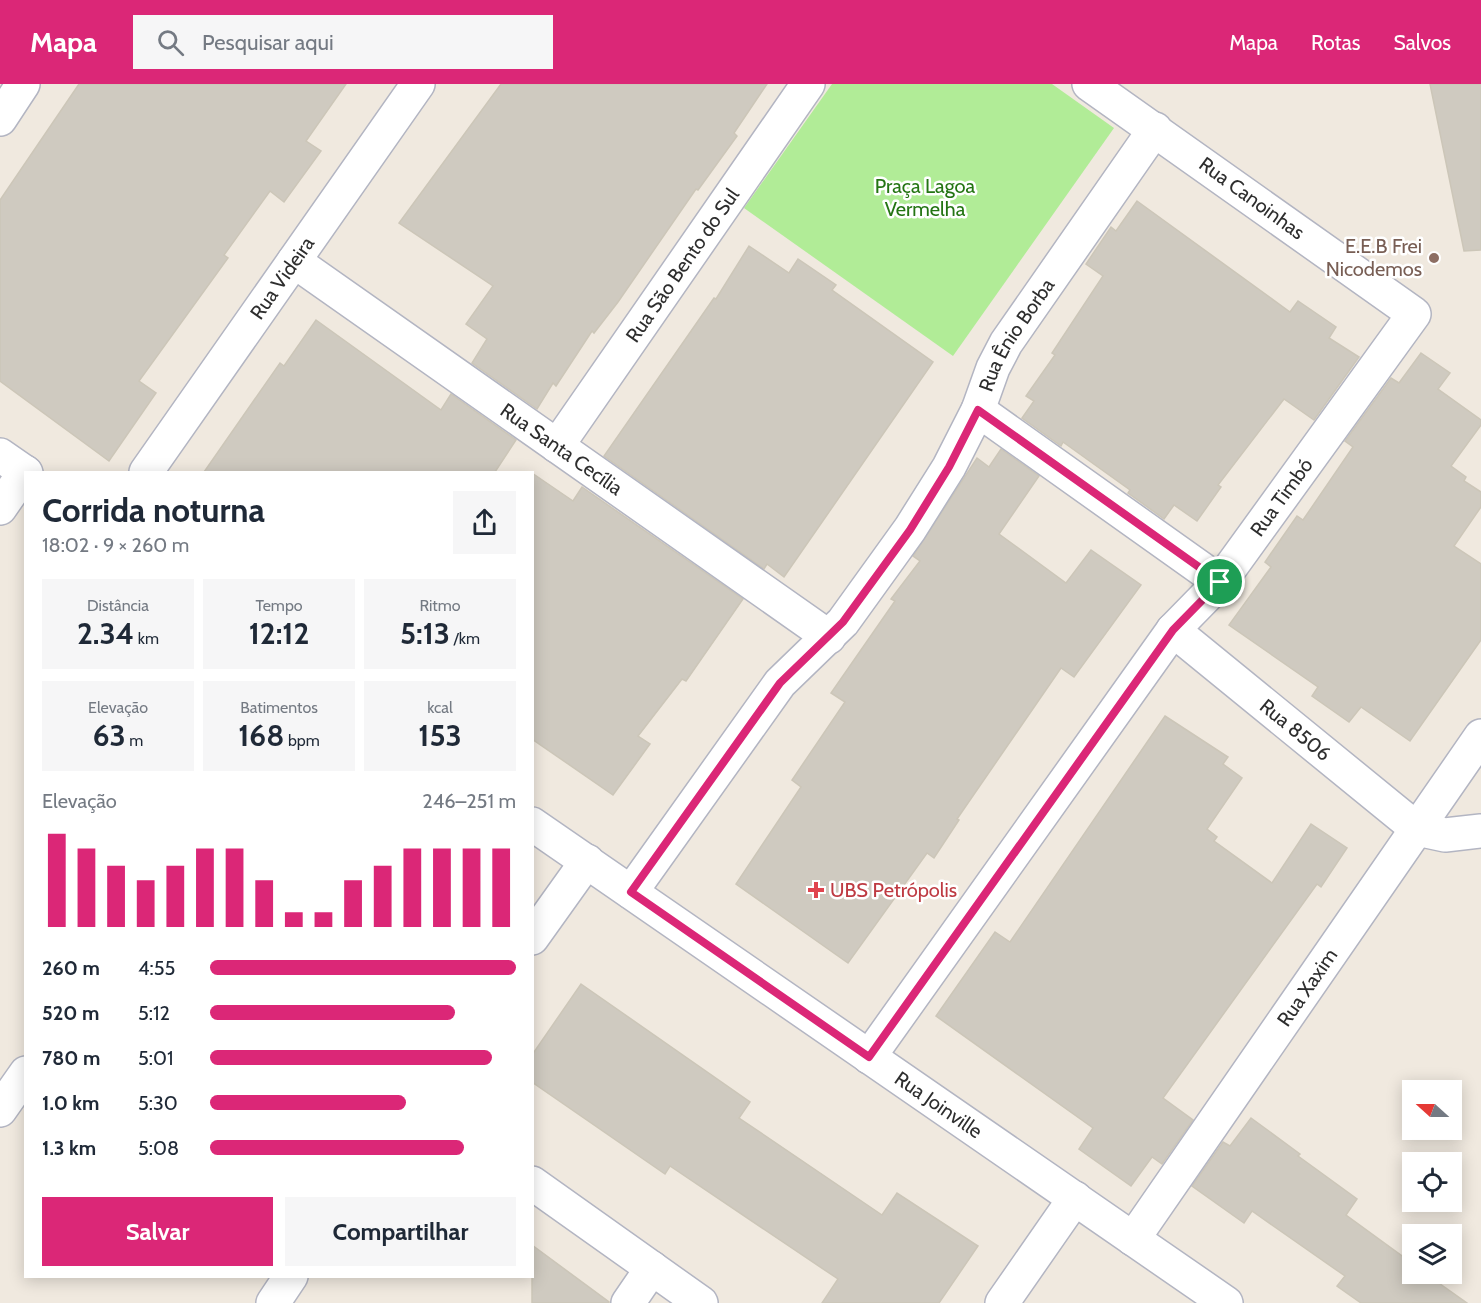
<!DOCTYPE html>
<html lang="pt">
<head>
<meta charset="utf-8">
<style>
	body { margin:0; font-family:Cabin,sans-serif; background:#f6f6f7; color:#1f2937; height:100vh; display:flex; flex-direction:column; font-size:22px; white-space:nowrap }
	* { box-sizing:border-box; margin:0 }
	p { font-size:20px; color:#747a83 }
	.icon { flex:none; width:33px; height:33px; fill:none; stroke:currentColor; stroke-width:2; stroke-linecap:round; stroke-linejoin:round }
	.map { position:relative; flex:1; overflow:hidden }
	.sheet { position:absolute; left:24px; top:387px; width:510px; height:807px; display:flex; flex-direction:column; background:#fff; border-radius:0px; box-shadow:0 3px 15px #0003 }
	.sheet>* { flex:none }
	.needle { width:39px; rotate:291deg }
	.fabs { position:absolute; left:1402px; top:996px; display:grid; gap:12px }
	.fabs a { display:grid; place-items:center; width:60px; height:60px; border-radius:0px; background:#fff; box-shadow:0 3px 15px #0003; font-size:30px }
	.pin { position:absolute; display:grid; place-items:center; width:51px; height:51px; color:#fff; margin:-26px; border:3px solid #fff; border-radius:50%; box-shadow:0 2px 6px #0007 }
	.round { display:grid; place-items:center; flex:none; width:63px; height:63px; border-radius:0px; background:#f6f6f7 }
	.head { display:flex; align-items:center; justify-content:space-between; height:102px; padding:0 18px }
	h1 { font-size:33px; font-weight:700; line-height:45px }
	.figures { display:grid; grid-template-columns:repeat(3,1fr); gap:9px; height:102px; padding:6px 18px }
	.figures div { display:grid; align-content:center; border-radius:0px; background:#f6f6f7; text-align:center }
	.figures b { font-size:30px; font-weight:700 }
	.figures small { font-size:16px; font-weight:400 }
	.figures p { font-size:16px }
	.chart { height:168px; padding:12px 18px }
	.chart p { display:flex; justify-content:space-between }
	.chart svg { width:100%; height:108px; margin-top:6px; stroke:#db2777; stroke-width:6 }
	.primary-button { display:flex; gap:12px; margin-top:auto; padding:12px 18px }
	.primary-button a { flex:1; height:69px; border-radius:0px; background:#db2777; color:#fff; font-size:24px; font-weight:700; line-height:69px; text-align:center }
	.primary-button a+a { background:#f6f6f7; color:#1f2937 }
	ul { padding:0 18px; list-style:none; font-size:20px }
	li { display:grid; grid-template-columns:96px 72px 1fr; align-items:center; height:45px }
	li i { height:15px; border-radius:8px; background:#db2777 }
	header { display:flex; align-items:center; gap:36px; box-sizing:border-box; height:84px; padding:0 30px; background:#db2777; color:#fff }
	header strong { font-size:28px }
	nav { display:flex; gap:33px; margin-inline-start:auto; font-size:21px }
	.search { width:420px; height:54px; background:#f6f6f7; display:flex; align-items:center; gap:15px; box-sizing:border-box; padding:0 21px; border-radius:0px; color:#747a83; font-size:22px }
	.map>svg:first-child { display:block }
	.green { fill:#b1ec97 }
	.building { fill:#cfcac0; stroke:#ccc6b8; stroke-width:1.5 }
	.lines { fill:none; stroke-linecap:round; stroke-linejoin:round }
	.minor-casing { stroke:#b3b5c2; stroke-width:36 }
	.tertiary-casing { stroke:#b3b5c2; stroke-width:36 }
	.minor { stroke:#fff; stroke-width:33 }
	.tertiary { stroke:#fff; stroke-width:33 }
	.route-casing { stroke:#fff; stroke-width:12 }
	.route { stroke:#db2777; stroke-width:8 }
	.education-dot { fill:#8d6e63; stroke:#fff; stroke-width:2 }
	.health-dot { fill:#e0444e; stroke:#fff; stroke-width:2 }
	.labels { text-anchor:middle; stroke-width:5; stroke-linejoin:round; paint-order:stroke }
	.park-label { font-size:20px; fill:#247513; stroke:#fff }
	.street-label { font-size:20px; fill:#2e2e2e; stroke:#fff }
	.education-label { font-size:20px; fill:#785e54; stroke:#fff; text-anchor:end }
	.health-label { font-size:20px; fill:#be3a42; stroke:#fff; text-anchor:start }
</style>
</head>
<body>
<header>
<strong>Mapa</strong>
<div class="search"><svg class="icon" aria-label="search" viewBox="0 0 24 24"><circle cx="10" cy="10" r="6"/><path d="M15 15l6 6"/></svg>Pesquisar aqui</div>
<nav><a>Mapa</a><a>Rotas</a><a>Salvos</a></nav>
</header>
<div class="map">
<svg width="1481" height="1219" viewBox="0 0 1481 1219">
	<rect width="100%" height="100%" fill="#f0e9df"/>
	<polygon class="green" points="832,0 1052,0 1114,44 953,272 744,124"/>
	<g class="building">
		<polygon points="79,0 346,0 306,57 321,67 284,118 270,107 224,171 228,174 139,297 156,309 109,377 0,297 0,116"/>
		<polygon points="501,0 767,0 734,49 737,52 698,106 696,105 618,218 594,249 592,247 556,302 553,299 537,325 472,279 487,255 466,240 493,202 399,139"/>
		<polygon points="1430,0 1481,0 1481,166 1464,167"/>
		<polygon points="1137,117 1290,228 1298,217 1336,243 1329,254 1359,273 1314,336 1284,315 1218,401 1221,403 1197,437 1174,421 1164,435 1128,409 1130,406 1063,358 1061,362 1022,334 1034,317 1026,312 1055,271 1052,269 1103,192 1086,180 1111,143 1116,147"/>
		<polygon points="749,162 789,189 798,175 836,201 832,206 933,278 784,493 767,480 764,485 604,372 714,214 716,215"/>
		<polygon points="316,236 441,326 451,310 516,356 495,388 204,388 280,279 284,282"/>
		<polygon points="1421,269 1450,289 1438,305 1481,336 1481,341 1451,382 1466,393 1464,397 1481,408 1481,423 1454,462 1481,480 1481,556 1410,657 1361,623 1349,638 1312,612 1318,603 1229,541 1271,483 1265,478 1297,432 1303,436 1353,363 1345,357 1391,294 1399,299"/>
		<polygon points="1001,365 1039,392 999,450 1066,499 1091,466 1141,501 1074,593 1061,584 957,735 959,736 934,774 927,769 848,879 736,800 801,703 792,696 845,618 831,609 895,517 891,515 920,477 913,472 977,374 989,383"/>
		<polygon points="532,389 573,417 582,403 743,515 686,597 682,595 638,652 650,660 613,711 532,655"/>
		<polygon points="1165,632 1228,673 1223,680 1242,694 1207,745 1217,753 1214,757 1272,799 1311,740 1347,764 1321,803 1317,800 1163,1014 1193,1036 1162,1080 1152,1073 1131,1102 1079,1065 1093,1044 936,932 995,848 1010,858"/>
		<polygon points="581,900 750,1018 739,1034 882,1131 897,1109 978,1162 939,1219 822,1219 838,1195 670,1082 665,1090 532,998 532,971"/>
		<polygon points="1251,1034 1300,1070 1298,1072 1357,1115 1346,1131 1413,1180 1413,1190 1426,1190 1467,1219 1361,1219 1337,1202 1345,1192 1252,1127 1244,1139 1192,1102 1223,1058 1230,1062"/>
		<polygon points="532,1161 609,1218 609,1219 532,1219"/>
	</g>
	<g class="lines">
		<defs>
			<g id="minor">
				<polyline points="0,35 23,0"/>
				<path id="s1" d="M294 177 829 553"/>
				<polyline points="978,326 1220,498"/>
				<path id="s2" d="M557 362 808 0"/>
				<path id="s3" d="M146 388 418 0"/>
				<polyline points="0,424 25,388"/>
				<path id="s4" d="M1173 546 1417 745 1445 751 1481 747"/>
				<path id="s5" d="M631 808 780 599 843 538 910 445 949 383 978 326 993 284 1006 259 1155 45"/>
				<polyline points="532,854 587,777"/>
				<path id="s6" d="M869 973 1173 546 1220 498 1414 230 1089 0"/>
				<polyline points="0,1026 26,989"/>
				<polyline points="532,1099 701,1219"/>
				<path id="s7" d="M1133 1155 1481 652"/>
				<polyline points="273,1219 291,1192"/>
				<polyline points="628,1219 652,1184"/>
				<polyline points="1002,1219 1075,1114"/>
			</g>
			<g id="tertiary">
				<polyline points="0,371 26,389"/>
				<path id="s8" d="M532 740 1226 1219"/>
			</g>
		</defs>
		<use href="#minor" class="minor-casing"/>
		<use href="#tertiary" class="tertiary-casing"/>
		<use href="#minor" class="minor"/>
		<use href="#tertiary" class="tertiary"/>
	</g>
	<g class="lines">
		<defs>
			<polygon id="route" points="978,326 1220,498 1173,546 869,973 631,808 780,599 843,538 910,446 949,383"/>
		</defs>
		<use href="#route" class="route-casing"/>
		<use href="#route" class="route"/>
	</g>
	<circle class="education-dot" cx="1434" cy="174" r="6"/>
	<path class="health-dot" d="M813 797h6v6h6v6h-6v6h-6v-6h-6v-6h6z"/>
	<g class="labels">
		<g class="park-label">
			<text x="925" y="109">Praça Lagoa<tspan x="925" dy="23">Vermelha</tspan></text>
		</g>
		<g class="street-label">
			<text transform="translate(1252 114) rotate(36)" y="7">Rua Canoinhas</text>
			<text dy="7" stroke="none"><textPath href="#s2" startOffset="220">Rua São Bento do Sul</textPath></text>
			<text dy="7" stroke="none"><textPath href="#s3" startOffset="237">Rua Videira</textPath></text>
			<text dy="7" stroke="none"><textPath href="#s5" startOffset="681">Rua Ênio Borba</textPath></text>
			<text dy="7" stroke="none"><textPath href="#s1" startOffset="327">Rua Santa Cecília</textPath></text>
			<text dy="7" stroke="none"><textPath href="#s6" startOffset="696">Rua Timbó</textPath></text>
			<text dy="7" stroke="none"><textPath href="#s4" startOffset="158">Rua 8506</textPath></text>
			<text dy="7" stroke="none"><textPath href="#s7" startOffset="306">Rua Xaxim</textPath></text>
			<text dy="7" stroke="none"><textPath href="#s8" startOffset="494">Rua Joinville</textPath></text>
		</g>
		<g class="education-label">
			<text x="1422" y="169">E.E.B Frei<tspan x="1422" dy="23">Nicodemos</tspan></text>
		</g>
		<g class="health-label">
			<text x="830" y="813">UBS Petrópolis</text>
		</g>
	</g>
</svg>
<div class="fabs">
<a><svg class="needle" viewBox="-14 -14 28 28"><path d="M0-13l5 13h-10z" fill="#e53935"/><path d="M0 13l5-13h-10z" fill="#747a83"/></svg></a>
<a><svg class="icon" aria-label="locate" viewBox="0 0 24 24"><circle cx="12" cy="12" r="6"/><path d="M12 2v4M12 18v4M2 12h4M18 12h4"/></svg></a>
<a><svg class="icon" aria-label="layers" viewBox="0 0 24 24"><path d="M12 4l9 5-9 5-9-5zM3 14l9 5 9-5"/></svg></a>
</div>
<div class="pin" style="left:1220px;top:498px;background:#1e9e55"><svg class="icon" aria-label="arrive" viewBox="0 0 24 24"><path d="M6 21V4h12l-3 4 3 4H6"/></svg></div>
<section class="sheet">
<div class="head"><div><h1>Corrida noturna</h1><p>18:02 · 9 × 260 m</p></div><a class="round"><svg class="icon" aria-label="share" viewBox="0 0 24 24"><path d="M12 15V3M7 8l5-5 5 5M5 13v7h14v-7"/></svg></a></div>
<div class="figures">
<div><p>Distância</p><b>2.34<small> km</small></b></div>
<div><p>Tempo</p><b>12:12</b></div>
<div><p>Ritmo</p><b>5:13<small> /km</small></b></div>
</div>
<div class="figures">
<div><p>Elevação</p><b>63<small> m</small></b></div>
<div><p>Batimentos</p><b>168<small> bpm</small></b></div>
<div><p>kcal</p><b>153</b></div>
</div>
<div class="chart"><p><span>Elevação</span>246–251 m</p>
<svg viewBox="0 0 160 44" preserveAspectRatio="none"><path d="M5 44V6M15 44V12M25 44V19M35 44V25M45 44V19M55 44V12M65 44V12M75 44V25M85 44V38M95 44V38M105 44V25M115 44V19M125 44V12M135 44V12M145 44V12M155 44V12"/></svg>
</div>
<ul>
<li><b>260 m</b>4:55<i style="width:100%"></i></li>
<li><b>520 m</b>5:12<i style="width:80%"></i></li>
<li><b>780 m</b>5:01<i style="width:92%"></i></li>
<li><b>1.0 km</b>5:30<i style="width:64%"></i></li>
<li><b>1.3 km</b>5:08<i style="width:83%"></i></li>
</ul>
<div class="primary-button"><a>Salvar</a><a>Compartilhar</a></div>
</section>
</div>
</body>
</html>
